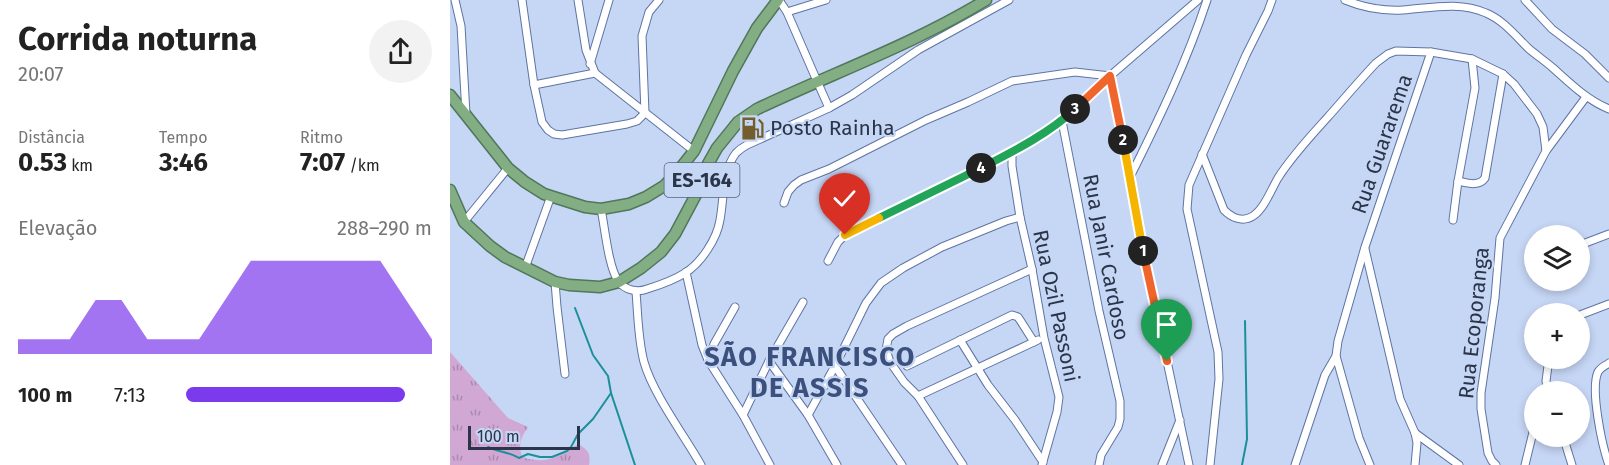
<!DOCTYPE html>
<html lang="pt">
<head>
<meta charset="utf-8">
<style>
	body { margin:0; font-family:"Fira Sans",sans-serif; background:#f2f2f2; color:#222; height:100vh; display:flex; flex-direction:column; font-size:22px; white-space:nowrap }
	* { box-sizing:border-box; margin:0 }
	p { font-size:20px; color:#767676 }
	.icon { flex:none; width:33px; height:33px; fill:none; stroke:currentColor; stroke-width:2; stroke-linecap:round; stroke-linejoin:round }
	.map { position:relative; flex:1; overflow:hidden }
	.details { display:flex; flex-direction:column; background:#fff; width:450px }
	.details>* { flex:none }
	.controls { position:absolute; left:1074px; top:225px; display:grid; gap:12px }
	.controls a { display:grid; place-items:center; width:66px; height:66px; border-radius:50%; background:#fff; box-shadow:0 3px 9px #0003; font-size:30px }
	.scale { position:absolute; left:18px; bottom:15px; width:112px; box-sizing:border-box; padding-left:6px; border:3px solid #2b3549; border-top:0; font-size:16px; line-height:21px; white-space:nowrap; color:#2b3549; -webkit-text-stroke:4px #c6d6f5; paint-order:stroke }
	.pin { position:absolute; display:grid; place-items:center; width:51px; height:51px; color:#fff; margin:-62px -26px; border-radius:50% 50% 50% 0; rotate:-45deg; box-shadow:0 0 6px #0007 }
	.pin .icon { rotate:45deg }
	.km { position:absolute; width:30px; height:30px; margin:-15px; border-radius:50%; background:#222; color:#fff; font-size:16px; line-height:30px; text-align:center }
	.round { display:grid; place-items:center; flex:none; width:63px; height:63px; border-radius:32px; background:#f2f2f2 }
	.headline { display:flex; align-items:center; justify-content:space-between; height:102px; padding:0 18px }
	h1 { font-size:33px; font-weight:700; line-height:45px }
	.figures { display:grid; grid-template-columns:repeat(3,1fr); gap:9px; height:102px; padding:6px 18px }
	.figures div { display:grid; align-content:center }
	.figures b { font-size:26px; font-weight:700 }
	.figures small { font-size:16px; font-weight:400 }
	.figures p { font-size:16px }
	.chart { height:168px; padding:12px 18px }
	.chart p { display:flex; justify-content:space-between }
	.chart svg { width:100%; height:108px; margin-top:6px; fill:#7c3aed; opacity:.7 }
	ul { padding:0 18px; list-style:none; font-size:20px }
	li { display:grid; grid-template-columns:96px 72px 1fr; align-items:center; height:45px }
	li i { height:15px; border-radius:8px; background:#7c3aed }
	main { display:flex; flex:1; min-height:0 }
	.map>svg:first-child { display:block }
	.grass { fill:url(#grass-tufts) }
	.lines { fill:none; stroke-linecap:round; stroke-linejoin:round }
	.stream { stroke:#1c909a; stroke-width:2 }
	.minor-casing { stroke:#5e74a3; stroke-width:9 }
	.trunk-casing { stroke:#50775b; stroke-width:13 }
	.minor { stroke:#fff; stroke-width:7 }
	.trunk { stroke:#83ae83; stroke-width:10 }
	.split-1-casing { stroke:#fff; stroke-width:12 }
	.split-2-casing { stroke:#fff; stroke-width:12 }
	.split-3-casing { stroke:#fff; stroke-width:12 }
	.split-4-casing { stroke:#fff; stroke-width:12 }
	.split-5-casing { stroke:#fff; stroke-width:12 }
	.split-6-casing { stroke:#fff; stroke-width:12 }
	.split-1 { stroke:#f0652b; stroke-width:8 }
	.split-2 { stroke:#f5b400; stroke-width:8 }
	.split-3 { stroke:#f0652b; stroke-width:8 }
	.split-4 { stroke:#22a559; stroke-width:8 }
	.split-5 { stroke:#22a559; stroke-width:8 }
	.split-6 { stroke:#f5b400; stroke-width:8 }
	.labels { text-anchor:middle; stroke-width:4.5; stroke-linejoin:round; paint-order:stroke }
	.shield { fill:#c6d6f5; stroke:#5a657d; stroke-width:1.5 }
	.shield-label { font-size:20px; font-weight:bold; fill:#2b3549 }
	.poi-label { font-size:21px; fill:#2b3549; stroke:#c6d6f5; text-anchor:start }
	.street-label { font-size:21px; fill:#2b3549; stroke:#c6d6f5 }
	.district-label { font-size:27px; font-weight:bold; letter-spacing:1.5px; fill:#3b507c; stroke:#c6d6f5 }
</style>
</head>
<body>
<main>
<section class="details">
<div class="headline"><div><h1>Corrida noturna</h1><p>20:07</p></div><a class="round"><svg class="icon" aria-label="share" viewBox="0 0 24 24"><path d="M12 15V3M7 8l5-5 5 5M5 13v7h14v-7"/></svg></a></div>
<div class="figures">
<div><p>Distância</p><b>0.53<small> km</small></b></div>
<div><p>Tempo</p><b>3:46</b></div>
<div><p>Ritmo</p><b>7:07<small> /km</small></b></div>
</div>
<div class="chart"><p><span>Elevação</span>288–290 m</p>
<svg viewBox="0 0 160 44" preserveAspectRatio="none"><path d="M0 44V38L10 38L20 38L30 22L40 22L50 38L60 38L70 38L80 22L90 6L100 6L110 6L120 6L130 6L140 6L150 22L160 38V44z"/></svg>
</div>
<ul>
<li><b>100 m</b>7:13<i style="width:89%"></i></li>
</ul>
</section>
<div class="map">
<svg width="1159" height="465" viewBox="0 0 1159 465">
	<defs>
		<pattern id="grass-tufts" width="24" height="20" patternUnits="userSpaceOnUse" patternTransform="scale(1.5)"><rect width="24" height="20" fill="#d1a8d4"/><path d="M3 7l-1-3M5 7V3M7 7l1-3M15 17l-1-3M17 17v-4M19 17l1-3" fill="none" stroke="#aa8aae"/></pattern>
	</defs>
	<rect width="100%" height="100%" fill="#c6d6f5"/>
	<path class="grass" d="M0 352 58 418 78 427C71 438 68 444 72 457 97 465 107 457 128 444 138 450 141 453 139 465H0Z"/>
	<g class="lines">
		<g class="stream">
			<polyline points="125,308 143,355 158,376 161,393 185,465"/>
			<path d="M38 447C48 452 60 452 69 458L78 454 90 457H102L117 451 121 447 128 434 143 419 161 393"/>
			<polyline points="792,465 797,439 795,321"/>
		</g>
		<defs>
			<g id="minor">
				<polyline points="5,0 11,26 16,114"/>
				<polyline points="72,0 84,85 92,122 98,130 104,134 112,135 177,124 187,121 195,113 192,36 199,12 209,0"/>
				<polyline points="128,0 136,50 145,73 244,151"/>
				<polyline points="329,0 337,12 367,81 379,108"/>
				<path d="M895 0C912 7 934 11 953 10 981 8 1009 1 1036 13 1053 20 1065 35 1078 48 1086 55 1095 61 1103 68 1121 84 1137 100 1159 109"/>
				<polyline points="1075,0 1102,29 1135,54 1159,78"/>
				<polyline points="337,12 376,0"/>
				<polyline points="140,64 159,0"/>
				<polyline points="660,76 680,177 692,243 739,465"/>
				<polyline points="84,85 145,73"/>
				<polyline points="612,121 649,311 670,401 670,419 668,427 651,455 649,465"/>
				<polyline points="562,152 562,166 570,217 582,269 594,338 609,397 607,412 592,465"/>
				<path d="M752 154 774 210C781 217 792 223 803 216 814 209 821 190 828 178 842 156 859 138 877 118 893 100 909 81 926 63L938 54 946 51 981 52 1022 59 1053 74 1064 84 1087 114 1093 127 1096 151"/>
				<path d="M680 177C709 119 737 61 757 0"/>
				<path d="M1008 181C1017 183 1029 187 1035 178L1053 74"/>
				<polyline points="334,203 338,192 344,185 351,180 379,169 476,120 518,102 562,81 625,72 660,76"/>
				<path d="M151 209C155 228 158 265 168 281 175 290 187 293 197 289 210 285 224 280 235 273 251 263 267 239 270 220 274 199 272 171 286 153 289 150 293 147 297 145L379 108 402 95 468 50 559 0"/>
				<polyline points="1003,220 1008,181 1025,88 1022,59"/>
				<polyline points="14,222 58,168"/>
				<polyline points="1130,245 1159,234"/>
				<polyline points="915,249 950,399 965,433 967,443 965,465"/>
				<polyline points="378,261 388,242 395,235 562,152 612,121 660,76 748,0"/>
				<polyline points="75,268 101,196"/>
				<polyline points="236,272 252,345 258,360 293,415 320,465"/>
				<polyline points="105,282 107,307 115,374"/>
				<path d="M186 292C188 315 188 339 194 362 203 394 234 435 251 465"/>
				<polyline points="1130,315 1159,304"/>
				<polyline points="510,340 538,385 565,420 593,462"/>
				<polyline points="258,360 264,344 285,307"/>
				<polyline points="319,361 358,415 387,465"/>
				<polyline points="385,366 452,465"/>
				<polyline points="457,366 562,315 568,317 584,342"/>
				<polyline points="1098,392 1096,381 1099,358"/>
				<polyline points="468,396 588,340"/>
				<polyline points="293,415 319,361 353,302"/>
				<polyline points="358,415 385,366 416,303 431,283 453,268 492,247 556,221 570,217"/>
				<polyline points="965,433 1009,465"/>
				<polyline points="1113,436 1122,465"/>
				<polyline points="513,465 468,396 454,382 440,362 436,350 438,339 443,334 457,326 582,269"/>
				<polyline points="712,465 730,420"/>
				<polyline points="760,465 769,379 768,352 737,209 739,185 796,55 818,11 822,0"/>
				<polyline points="845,465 875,375 886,356"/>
				<polyline points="920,465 909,438 886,356 888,341 915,247 981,52"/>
				<polyline points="1046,465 1042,461 1038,453 1031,409 1031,393 1045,298 1050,238 1096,151 1136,97"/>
				<polyline points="1075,465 1084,428"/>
				<path d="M1159 465C1152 446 1140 389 1148 372 1151 367 1155 366 1159 363"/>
			</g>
			<g id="trunk">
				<polyline points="0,95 58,168 75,182 94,194 135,207 151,209 179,204 196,197 214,186 225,175 244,151 283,71 307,28 328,0"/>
				<path d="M0 190 14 222 40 246 55 257 105 282 119 285 150 287 169 282 191 268 211 252 225 234 249 189 258 164 267 148 288 122 307 109C383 73 464 44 536 0"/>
			</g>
		</defs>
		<use href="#minor" class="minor-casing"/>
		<use href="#trunk" class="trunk-casing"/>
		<use href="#minor" class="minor"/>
		<use href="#trunk" class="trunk"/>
	</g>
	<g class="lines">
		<defs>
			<polyline id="split-1" points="693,251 717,361"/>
			<polyline id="split-2" points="673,140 693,251"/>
			<polyline id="split-3" points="625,109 660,76 673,140"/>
			<path id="split-4" d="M531 168C564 151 598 134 625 109"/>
			<polyline id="split-5" points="429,218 531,168"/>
			<polyline id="split-6" points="395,235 429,218"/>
		</defs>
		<use href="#split-1" class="split-1-casing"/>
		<use href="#split-2" class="split-2-casing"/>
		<use href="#split-3" class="split-3-casing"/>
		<use href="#split-4" class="split-4-casing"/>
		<use href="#split-5" class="split-5-casing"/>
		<use href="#split-6" class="split-6-casing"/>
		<use href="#split-1" class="split-1"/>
		<use href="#split-2" class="split-2"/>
		<use href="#split-3" class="split-3"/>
		<use href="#split-4" class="split-4"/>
		<use href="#split-5" class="split-5"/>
		<use href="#split-6" class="split-6"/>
	</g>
	<defs>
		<symbol id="fuel-bare" viewBox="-9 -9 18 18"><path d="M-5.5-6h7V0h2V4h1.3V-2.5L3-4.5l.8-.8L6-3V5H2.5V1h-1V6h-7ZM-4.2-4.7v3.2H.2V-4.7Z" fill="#735d2d" stroke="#c6d6f5" stroke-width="2.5" paint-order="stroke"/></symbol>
	</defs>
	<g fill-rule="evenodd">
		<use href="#fuel-bare" x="286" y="112" width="33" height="33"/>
	</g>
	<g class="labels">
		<rect class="shield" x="214.5" y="163" width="75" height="34" rx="4.5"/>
		<g class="shield-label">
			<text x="252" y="187">ES-164</text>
		</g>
		<g class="poi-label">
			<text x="320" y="135">Posto Rainha</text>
		</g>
		<g class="street-label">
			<text transform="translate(932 144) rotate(-71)" y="7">Rua Guararema</text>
			<text transform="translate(656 257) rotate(79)" y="7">Rua Janir Cardoso</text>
			<text transform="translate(606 306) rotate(78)" y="7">Rua Ozil Passoni</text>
			<text transform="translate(1024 323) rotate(-84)" y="7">Rua Ecoporanga</text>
		</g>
		<g class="district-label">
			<text x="360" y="366">SÃO FRANCISCO<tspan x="360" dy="31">DE ASSIS</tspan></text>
		</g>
	</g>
</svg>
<div class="controls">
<a><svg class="icon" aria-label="layers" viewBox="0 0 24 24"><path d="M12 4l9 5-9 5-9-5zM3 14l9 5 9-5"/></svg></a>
<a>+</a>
<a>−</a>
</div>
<div class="scale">100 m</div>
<div class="pin" style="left:717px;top:361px;background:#1e9e55"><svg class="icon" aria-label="arrive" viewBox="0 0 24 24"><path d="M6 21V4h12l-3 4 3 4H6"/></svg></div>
<div class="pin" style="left:395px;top:235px;background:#d93025"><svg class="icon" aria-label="check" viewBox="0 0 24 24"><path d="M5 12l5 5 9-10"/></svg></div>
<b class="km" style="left:693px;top:251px">1</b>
<b class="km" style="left:673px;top:140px">2</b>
<b class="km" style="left:625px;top:109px">3</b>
<b class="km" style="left:531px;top:168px">4</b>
</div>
</main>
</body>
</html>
